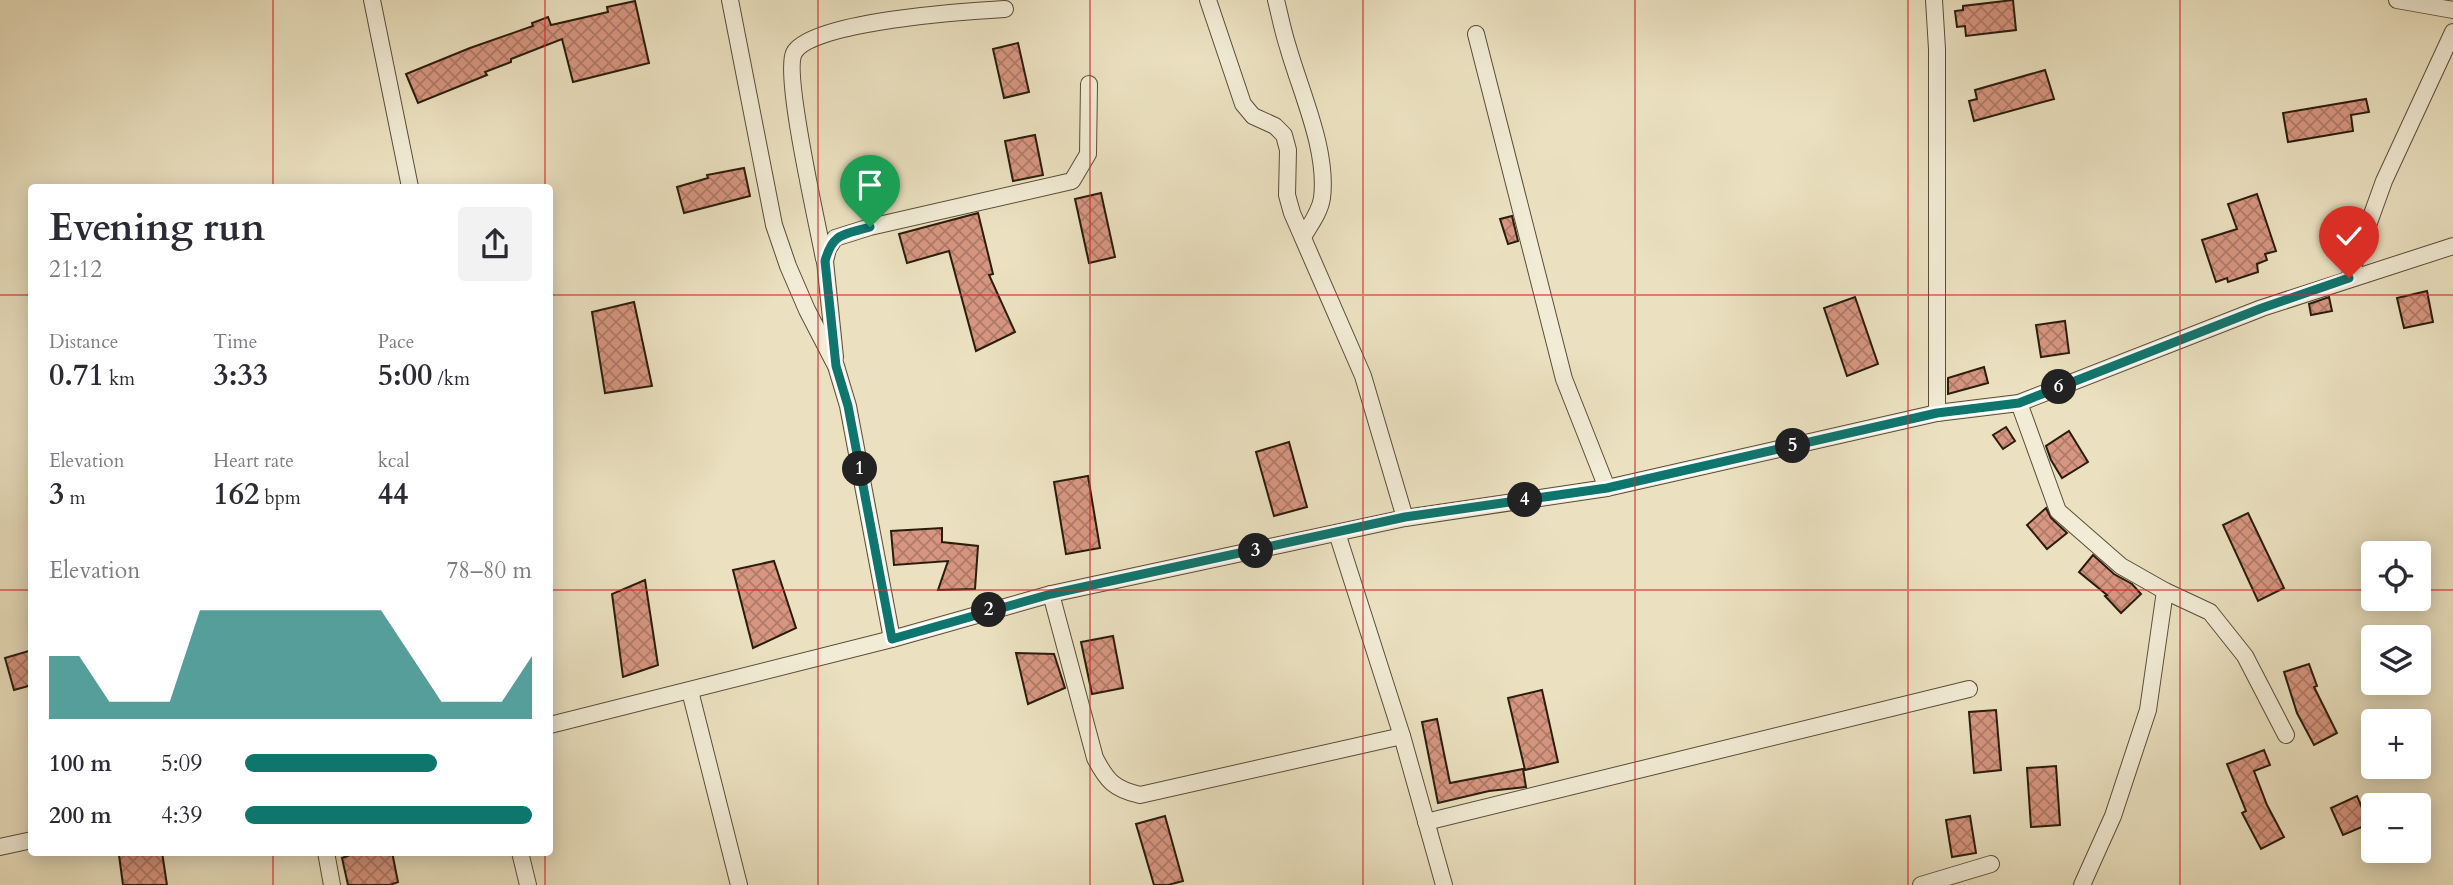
<!DOCTYPE html>
<html lang="en">
<head>
<meta charset="utf-8">
<style>
	body { margin:0; font-family:Cardo,serif; background:#f2f2f3; color:#2b2b33; height:100vh; display:flex; flex-direction:column; font-size:26px; white-space:nowrap }
	* { box-sizing:border-box; margin:0 }
	p { font-size:23px; color:#7c7c81 }
	.icon { flex:none; width:38px; height:38px; fill:none; stroke:currentColor; stroke-width:2; stroke-linecap:round; stroke-linejoin:round }
	.map { position:relative; flex:1; overflow:hidden }
	.panel { position:absolute; left:28px; top:184px; width:525px; height:672px; display:flex; flex-direction:column; background:#fff; border-radius:7px; box-shadow:0 4px 18px #0003 }
	.panel>* { flex:none }
	.buttons { position:absolute; left:2361px; top:541px; display:grid; gap:14px }
	.buttons a { display:grid; place-items:center; width:70px; height:70px; border-radius:7px; background:#fff; box-shadow:0 4px 18px #0003; font-size:35px }
	.pin { position:absolute; display:grid; place-items:center; width:60px; height:60px; color:#fff; margin:-72px -30px; border-radius:50% 50% 50% 0; rotate:-45deg; box-shadow:0 0 7px #0007 }
	.pin .icon { rotate:45deg }
	.km { position:absolute; width:35px; height:35px; margin:-18px; border-radius:50%; background:#222; color:#fff; font-size:19px; line-height:35px; text-align:center }
	.round { display:grid; place-items:center; flex:none; width:74px; height:74px; border-radius:7px; background:#f2f2f3 }
	.head { display:flex; align-items:center; justify-content:space-between; height:119px; padding:0 21px }
	h1 { font-size:38px; font-weight:600; line-height:52px }
	.stats { display:grid; grid-template-columns:repeat(3,1fr); gap:10px; height:119px; padding:7px 21px }
	.stats div { display:grid; align-content:center }
	.stats b { font-size:30px; font-weight:600 }
	.stats small { font-size:19px; font-weight:400 }
	.stats p { font-size:19px }
	.chart { height:196px; padding:14px 21px }
	.chart p { display:flex; justify-content:space-between }
	.chart svg { width:100%; height:126px; margin-top:7px; fill:#0f766e; opacity:.7 }
	ul { padding:0 21px; list-style:none; font-size:23px }
	li { display:grid; grid-template-columns:112px 84px 1fr; align-items:center; height:52px }
	li i { height:18px; border-radius:9px; background:#0f766e }
	.map>svg:first-child { display:block }
	.building { fill:url(#building-cross-hatch); stroke:#2a1c0c; stroke-width:2 }
	.lines { fill:none; stroke-linecap:round; stroke-linejoin:round }
	.minor-casing { stroke:#5a4d39; stroke-width:18 }
	.minor { stroke:#f2ecd6; stroke-width:16 }
	.route-casing { stroke:#fff; stroke-width:14 }
	.route { stroke:#0f766e; stroke-width:9 }
	.grid { fill:none; stroke:#d62828; stroke-width:2; stroke-opacity:0.55 }
</style>
</head>
<body>
<div class="map">
<svg width="2453" height="885" viewBox="0 0 2453 885">
	<defs>
		<pattern id="building-cross-hatch" width="8" height="8" patternUnits="userSpaceOnUse" patternTransform="scale(1.75)"><rect width="8" height="8" fill="#d79681"/><path d="M0 0l8 8M0 8l8-8" fill="none" stroke="#af7a68"/></pattern>
	</defs>
	<rect width="100%" height="100%" fill="#ebe1c0"/>
	<filter id="stains"><feTurbulence type="fractalNoise" baseFrequency=".00286" numOctaves="4"/><feColorMatrix values="0 0 0 0 .2 0 0 0 0 .09 0 0 0 0 .02 0 0 0 .5 -.17"/></filter>
	<radialGradient id="worn" r=".72"><stop offset=".6" stop-color="#630" stop-opacity="0"/><stop offset="1" stop-color="#630" stop-opacity=".3"/></radialGradient>
	<g class="building">
		<polygon points="2013,0 2016,30 1966,36 1965,26 1957,27 1955,11 1963,10 1963,6"/>
		<polygon points="635,1 649,63 573,82 562,39 511,59 511,62 485,72 487,75 418,103 406,74 470,48 533,26 532,23 548,17 551,25 608,12 607,7"/>
		<polygon points="1018,43 1029,92 1004,98 993,49"/>
		<polygon points="2045,70 2054,99 1974,121 1969,101 1977,99 1975,90"/>
		<polygon points="2366,99 2369,112 2351,115 2353,131 2288,142 2283,113"/>
		<polygon points="1035,135 1043,175 1013,181 1005,141"/>
		<polygon points="744,168 750,196 684,213 677,187 708,178 707,175"/>
		<polygon points="1101,193 1115,257 1089,263 1075,199"/>
		<polygon points="2257,194 2276,251 2265,254 2267,260 2257,264 2258,272 2228,282 2227,278 2216,282 2202,240 2237,229 2228,204"/>
		<polygon points="978,213 993,274 989,275 1015,332 976,351 949,251 907,263 899,234"/>
		<polygon points="1512,216 1518,241 1508,244 1500,219"/>
		<polygon points="2427,291 2433,322 2404,328 2397,298"/>
		<polygon points="1855,297 1878,364 1847,376 1824,308"/>
		<polygon points="2329,297 2332,311 2311,315 2309,304"/>
		<polygon points="634,302 652,386 605,393 592,312"/>
		<polygon points="2065,321 2069,353 2041,357 2036,325"/>
		<polygon points="1984,367 1988,383 1948,394 1948,378"/>
		<polygon points="2006,427 2015,441 2003,449 1993,435"/>
		<polygon points="2069,431 2088,462 2062,478 2051,460 2046,446"/>
		<polygon points="1289,442 1307,507 1274,516 1256,452"/>
		<polygon points="1088,476 1100,548 1066,554 1054,482"/>
		<polygon points="2046,508 2051,518 2067,533 2047,549 2027,525"/>
		<polygon points="2248,513 2284,588 2258,601 2223,525"/>
		<polygon points="942,528 942,542 978,546 975,589 938,590 948,561 894,565 891,531"/>
		<polygon points="2093,555 2114,574 2132,584 2141,594 2121,613 2105,596 2107,595 2079,572"/>
		<polygon points="774,561 796,628 753,648 733,570"/>
		<polygon points="645,580 658,665 623,677 612,594"/>
		<polygon points="1113,636 1123,688 1092,694 1081,642"/>
		<polygon points="32,650 32,685 14,690 5,658"/>
		<polygon points="1016,653 1054,654 1065,688 1028,704"/>
		<polygon points="2309,664 2317,686 2314,687 2337,733 2314,745 2297,713 2284,672"/>
		<polygon points="1542,690 1558,762 1525,770 1508,698"/>
		<polygon points="1996,710 2001,770 1974,773 1969,712"/>
		<polygon points="1437,719 1450,783 1523,769 1526,787 1489,791 1438,803 1422,722"/>
		<polygon points="2264,750 2270,765 2254,771 2267,805 2284,837 2261,849 2242,813 2246,811 2227,764"/>
		<polygon points="2056,766 2060,825 2031,827 2027,768"/>
		<polygon points="2357,796 2369,824 2343,835 2331,808"/>
		<polygon points="1165,816 1183,881 1168,885 1154,885 1136,824"/>
		<polygon points="1970,816 1976,853 1952,857 1946,820"/>
		<polygon points="134,852 162,852 167,885 123,885 119,855"/>
		<polygon points="358,852 392,852 398,882 390,885 348,885 342,858"/>
	</g>
	<g class="lines">
		<defs>
			<g id="minor">
				<polyline points="372,0 410,187"/>
				<polyline points="730,0 774,225 788,266 807,310 836,366 848,406 892,639"/>
				<polyline points="1208,0 1243,104 1253,116 1275,126 1284,135 1288,150 1287,195 1292,213 1363,376 1405,518"/>
				<path d="M1276 0C1280 16 1283 32 1288 47 1301 93 1328 150 1322 198 1320 212 1310 225 1303 237"/>
				<polyline points="1934,0 1937,49 1937,413"/>
				<polyline points="2397,0 2453,10"/>
				<polyline points="1476,34 1564,379 1607,488"/>
				<path d="M824 259C818 226 783 75 794 53 811 21 968 11 1005 9"/>
				<polyline points="2349,278 2384,181 2453,32"/>
				<polyline points="835,357 825,261 828,249 835,238 870,227 1072,181 1088,154 1089,84"/>
				<polyline points="2019,403 2058,511 2121,566 2165,591 2210,612 2245,656 2286,735"/>
				<polyline points="1337,533 1402,736 1444,885"/>
				<path d="M1051 594 1095 758C1107 781 1114 789 1140 795L1402 736"/>
				<polyline points="690,691 739,885"/>
				<polyline points="550,725 892,639 1051,594 1405,518 1607,488 1937,413 2019,403 2262,308 2453,246"/>
				<polyline points="1426,822 1969,689"/>
				<polyline points="0,847 32,840"/>
				<polyline points="326,852 332,885"/>
				<polyline points="520,852 528,885"/>
				<polyline points="1921,885 1991,864"/>
				<polyline points="2082,885 2113,816 2148,710 2165,591"/>
			</g>
		</defs>
		<use href="#minor" class="minor-casing"/>
		<use href="#minor" class="minor"/>
	</g>
	<g class="lines">
		<defs>
			<path id="route" d="M870 227C844 235 833 232 825 261L836 366 848 406 892 639 1051 594 1405 517 1607 488 1937 413 2019 403 2262 308 2349 278"/>
		</defs>
		<use href="#route" class="route-casing"/>
		<use href="#route" class="route"/>
	</g>
	<path class="grid" d="M273 0V187M545 0V187M818 0V885M1090 0V885M1363 0V885M1635 0V885M1908 0V885M2180 0V885M0 295H32M550 295H2453M0 590H32M550 590H2373M2418 590H2453M273 852V885M545 852V885"/>
	<rect width="100%" height="100%" filter="url(#stains)"/>
	<rect width="100%" height="100%" fill="url(#worn)"/>
</svg>
<div class="buttons">
<a><svg class="icon" aria-label="locate" viewBox="0 0 24 24"><circle cx="12" cy="12" r="6"/><path d="M12 2v4M12 18v4M2 12h4M18 12h4"/></svg></a>
<a><svg class="icon" aria-label="layers" viewBox="0 0 24 24"><path d="M12 4l9 5-9 5-9-5zM3 14l9 5 9-5"/></svg></a>
<a>+</a>
<a>−</a>
</div>
<div class="pin" style="left:870px;top:227px;background:#1e9e55"><svg class="icon" aria-label="arrive" viewBox="0 0 24 24"><path d="M6 21V4h12l-3 4 3 4H6"/></svg></div>
<div class="pin" style="left:2349px;top:278px;background:#d93025"><svg class="icon" aria-label="check" viewBox="0 0 24 24"><path d="M5 12l5 5 9-10"/></svg></div>
<b class="km" style="left:860px;top:469px">1</b>
<b class="km" style="left:989px;top:610px">2</b>
<b class="km" style="left:1256px;top:551px">3</b>
<b class="km" style="left:1525px;top:500px">4</b>
<b class="km" style="left:1793px;top:446px">5</b>
<b class="km" style="left:2059px;top:387px">6</b>
<section class="panel">
<div class="head"><div><h1>Evening run</h1><p>21:12</p></div><a class="round"><svg class="icon" aria-label="share" viewBox="0 0 24 24"><path d="M12 15V3M7 8l5-5 5 5M5 13v7h14v-7"/></svg></a></div>
<div class="stats">
<div><p>Distance</p><b>0.71<small> km</small></b></div>
<div><p>Time</p><b>3:33</b></div>
<div><p>Pace</p><b>5:00<small> /km</small></b></div>
</div>
<div class="stats">
<div><p>Elevation</p><b>3<small> m</small></b></div>
<div><p>Heart rate</p><b>162<small> bpm</small></b></div>
<div><p>kcal</p><b>44</b></div>
</div>
<div class="chart"><p><span>Elevation</span>78–80 m</p>
<svg viewBox="0 0 160 44" preserveAspectRatio="none"><path d="M0 44V22L10 22L20 38L30 38L40 38L50 6L60 6L70 6L80 6L90 6L100 6L110 6L120 22L130 38L140 38L150 38L160 22V44z"/></svg>
</div>
<ul>
<li><b>100 m</b>5:09<i style="width:67%"></i></li>
<li><b>200 m</b>4:39<i style="width:100%"></i></li>
</ul>
</section>
</div>
</body>
</html>
